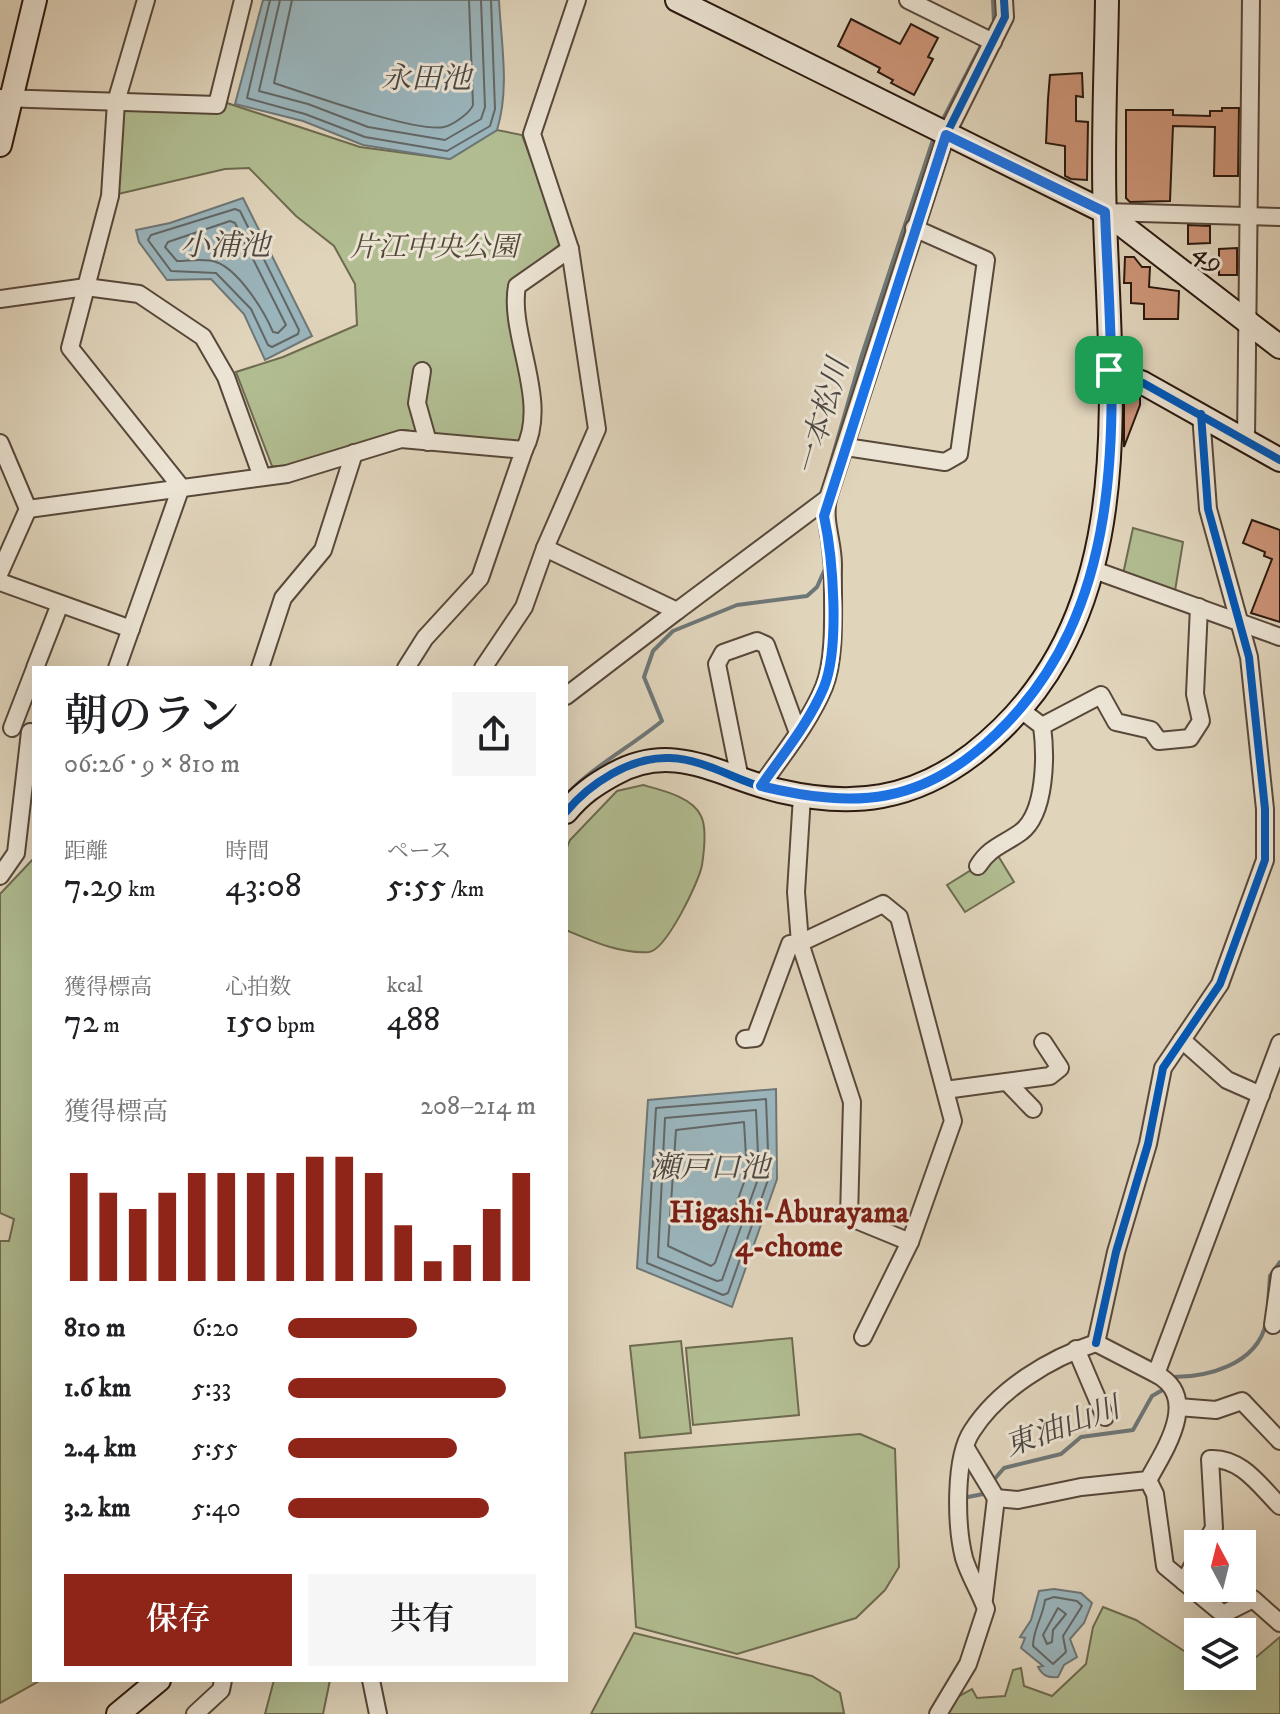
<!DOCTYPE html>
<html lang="ja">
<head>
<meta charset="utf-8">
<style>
	body { margin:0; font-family:"IM FELL DW Pica","Noto Serif JP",serif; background:#f6f6f6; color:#202124; height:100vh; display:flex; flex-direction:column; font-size:30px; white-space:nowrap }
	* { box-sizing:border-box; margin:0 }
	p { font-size:26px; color:#757577 }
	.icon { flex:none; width:44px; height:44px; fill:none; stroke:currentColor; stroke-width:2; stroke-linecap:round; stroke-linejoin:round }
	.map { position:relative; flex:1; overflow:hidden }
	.details { position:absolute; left:32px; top:666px; width:536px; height:1016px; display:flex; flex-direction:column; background:#fff; border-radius:0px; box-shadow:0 8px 32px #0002 }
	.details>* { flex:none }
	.needle { width:52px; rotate:353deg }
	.controls { position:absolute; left:1184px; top:1530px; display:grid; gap:16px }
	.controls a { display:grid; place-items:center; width:72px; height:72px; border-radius:0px; background:#fff; box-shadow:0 8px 32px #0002; font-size:40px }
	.pin { position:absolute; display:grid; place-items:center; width:68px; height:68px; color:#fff; margin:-34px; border-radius:16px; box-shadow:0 4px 12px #0006 }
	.round { display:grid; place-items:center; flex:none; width:84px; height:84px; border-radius:0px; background:#f6f6f6 }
	.head { display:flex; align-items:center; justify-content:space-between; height:136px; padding:0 32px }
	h1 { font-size:44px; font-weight:600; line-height:60px }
	.stats { display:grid; grid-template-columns:repeat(3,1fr); gap:12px; height:136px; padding:8px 32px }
	.stats div { display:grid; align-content:center }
	.stats b { font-size:34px; font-weight:600 }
	.stats small { font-size:22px; font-weight:400 }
	.stats p { font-size:22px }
	.chart { height:224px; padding:16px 32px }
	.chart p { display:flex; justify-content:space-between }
	.chart svg { width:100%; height:144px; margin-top:8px; stroke:#8f2418; stroke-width:6 }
	.cta { display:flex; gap:16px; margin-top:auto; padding:16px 32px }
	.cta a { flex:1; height:92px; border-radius:0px; background:#8f2418; color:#fff; font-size:32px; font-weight:600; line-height:92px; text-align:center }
	.cta a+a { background:#f6f6f6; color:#202124 }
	ul { padding:0 32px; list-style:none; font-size:26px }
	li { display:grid; grid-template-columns:128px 96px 1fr; align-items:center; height:60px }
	li i { height:20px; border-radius:10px; background:#8f2418 }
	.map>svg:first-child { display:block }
	.green { fill:#b1bd91; stroke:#6e6b50; stroke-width:2 }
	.water { fill:#9ab5bc; stroke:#6e7777; stroke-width:2 }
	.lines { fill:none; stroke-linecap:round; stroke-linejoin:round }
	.shore { stroke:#626766; stroke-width:2 }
	.stream { stroke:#6e7777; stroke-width:4 }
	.building { fill:#cc9477; stroke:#2b190f; stroke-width:2 }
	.street-casing { stroke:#58483a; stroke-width:20 }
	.secondary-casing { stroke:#2b190f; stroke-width:26 }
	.street { stroke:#ebe3d3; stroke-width:16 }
	.secondary { stroke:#ebe3d3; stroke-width:22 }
	.cycleway-casing { stroke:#ebe3d3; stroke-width:13 }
	.cycleway { stroke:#0057b8; stroke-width:8 }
	.route-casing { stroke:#fff; stroke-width:16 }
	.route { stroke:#1a73e8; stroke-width:10 }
	.labels { text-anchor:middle; stroke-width:6; stroke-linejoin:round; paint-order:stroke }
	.park-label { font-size:28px; font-style:italic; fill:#534a36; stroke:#ebe3d3 }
	.street-label { font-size:28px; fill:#2b190f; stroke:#ebe3d3 }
	.water-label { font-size:30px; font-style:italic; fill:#4c4843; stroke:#ebe3d3 }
	.neighbourhood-label { font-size:30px; font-weight:bold; fill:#7a1f14; stroke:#ebe3d3 }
</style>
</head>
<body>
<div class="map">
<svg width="1280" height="1714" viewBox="0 0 1280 1714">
	<rect width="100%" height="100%" fill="#e0d4bb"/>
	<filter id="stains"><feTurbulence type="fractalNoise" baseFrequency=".0025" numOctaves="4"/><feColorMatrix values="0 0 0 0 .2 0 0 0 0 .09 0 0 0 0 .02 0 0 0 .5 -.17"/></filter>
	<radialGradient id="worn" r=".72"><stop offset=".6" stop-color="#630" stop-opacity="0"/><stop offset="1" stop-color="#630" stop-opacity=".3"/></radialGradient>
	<g class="green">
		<polygon points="224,102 360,147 450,159 497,130 522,135 560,238 559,245 516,282 526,405 525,439 516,445 404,430 290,467 272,466 236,372 283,357 357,325 355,284 334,246 296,216 249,168 225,169 114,195 119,117 126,106"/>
		<polygon points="1133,528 1183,542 1175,591 1123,574"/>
		<path d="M643 785C661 790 693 797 701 816 707 828 704 852 702 865 699 882 666 950 649 952 620 954 592 941 566 930V850L570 840 617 791Z"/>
		<polygon points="997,854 1014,882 965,912 947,885"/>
		<polygon points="34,858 34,1680 41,1680 0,1703 0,1241 9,1241 14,1219 0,1213 0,894"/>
		<polygon points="792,1338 799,1415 693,1425 686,1348"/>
		<polygon points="681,1341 691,1433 640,1438 630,1346"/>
		<polygon points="860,1434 895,1449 899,1567 885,1590 856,1618 737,1654 636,1627 625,1453"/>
		<polygon points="1103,1607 1136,1620 1198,1660 1198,1676 1223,1676 1229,1680 1242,1676 1242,1669 1280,1637 1280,1714 945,1714 959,1696 972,1689 977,1698 1005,1696 1013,1670 1021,1668 1024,1686 1052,1696 1086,1664 1093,1627"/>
		<polygon points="634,1633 812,1676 840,1693 844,1713 591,1714"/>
		<polygon points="274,1680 330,1680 323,1714 265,1714"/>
	</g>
	<g class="water">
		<path d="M263 0H499C501 43 510 88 497 130L450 159 363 145 303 121 235 104Z"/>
		<polygon points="243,198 312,336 265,360 244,314 211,279 167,280 139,242 136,230 170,223"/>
		<polygon points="776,1089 777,1179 732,1307 637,1268 648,1100"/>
		<path d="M1054 1589 1081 1593 1092 1603 1084 1623 1070 1639 1077 1657 1064 1665 1058 1677C1048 1678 1043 1676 1038 1667L1043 1666 1021 1648 1025 1638 1020 1637 1031 1620 1039 1591Z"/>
	</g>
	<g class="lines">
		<g class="shore">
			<polyline points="270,0 247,98 305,114 365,137 447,151 490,126 495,109 491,0"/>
			<polyline points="280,0 259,91 308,104 368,127 445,140 481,119 485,107 481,0"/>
			<path d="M292 0 274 83C305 93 416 133 444 127 453 125 470 113 473 105L469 0"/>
			<polygon points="235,209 240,211 299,330 298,334 272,347 268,345 251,309 216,273 171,271 148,240 151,235"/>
			<path d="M230 221 235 223 286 325 278 333 273 332C264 311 239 270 216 262 205 258 189 261 177 261L165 247 168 242Z"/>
			<polygon points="766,1099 769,1177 728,1293 723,1295 647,1263 656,1108"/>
			<polygon points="756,1110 759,1176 722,1280 717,1281 658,1257 665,1118"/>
			<polygon points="744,1122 747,1174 715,1263 711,1266 668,1246 676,1130"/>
			<path d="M1054 1597 1077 1601 1082 1606 1063 1636 1066 1652 1053 1664 1033 1646C1033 1629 1043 1617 1045 1600Z"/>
			<polygon points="1058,1608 1066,1614 1053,1630 1052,1642 1047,1644 1043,1635"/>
		</g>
		<g class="stream">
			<polyline points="987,34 994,22 993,0"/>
			<polyline points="941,123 983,42"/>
			<polyline points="824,486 861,358 935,134"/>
			<path d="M566 795C594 766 630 747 662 721L644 677 653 651 673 631 737 605 807 596 817 587 825 569 819 510"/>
			<polyline points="1268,1306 1270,1276 1280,1262"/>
			<path d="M1169 1377C1206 1378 1257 1365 1266 1323"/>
			<polyline points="992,1482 1004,1468 1061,1454 1081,1437 1133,1430 1152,1396 1166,1388"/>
			<polyline points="963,1498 983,1494 986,1489"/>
		</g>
	</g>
	<g class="building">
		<polygon points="851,19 900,44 911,24 938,38 928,57 933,59 914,95 891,83 893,80 878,72 880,68 838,46"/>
		<polygon points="1082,73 1083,97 1076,96 1076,121 1088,122 1087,180 1071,179 1065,176 1065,146 1046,143 1048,99 1050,75"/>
		<polygon points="1222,108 1239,108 1238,176 1214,176 1215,127 1173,126 1170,201 1130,202 1126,198 1126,110 1173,110 1173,115 1210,116 1210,111 1222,111"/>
		<polygon points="1188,225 1210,226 1210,243 1188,244"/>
		<polygon points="1237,248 1237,275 1219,275 1219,249"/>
		<polygon points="1125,257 1134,257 1142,267 1150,267 1149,287 1179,291 1178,319 1144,319 1144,304 1131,303 1131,283 1124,283"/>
		<polygon points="1124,392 1140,397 1140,405 1124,447"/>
		<polygon points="1252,520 1280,530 1280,622 1251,613 1272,559 1264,556 1265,552 1243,543"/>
	</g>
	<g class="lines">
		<defs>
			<g id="street">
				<polyline points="908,0 993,42"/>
				<polyline points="0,98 217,105 243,0"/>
				<polyline points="1105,212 1280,217"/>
				<polyline points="0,299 86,287 139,294 203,337 226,377 262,477"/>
				<polyline points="422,371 417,403 428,442"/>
				<polyline points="1246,439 1251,0"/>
				<polyline points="0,443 28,509 0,572"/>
				<polyline points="846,447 945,462 959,454 986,260 914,228"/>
				<path d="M524 450C550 401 508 334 517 286L570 249"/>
				<polyline points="28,509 287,474 401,439 524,450 480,578 425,638 406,668"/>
				<polyline points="545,548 677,611 828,498"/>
				<polyline points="1094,570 1280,637"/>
				<polyline points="0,582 131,629"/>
				<polyline points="35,668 60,604"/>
				<polyline points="117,668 181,487 70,348 110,196 116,102 146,0"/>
				<polyline points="260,668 283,598 323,550 354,453"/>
				<polyline points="483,668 524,607 545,548 597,429 570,249 532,134 577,0"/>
				<polyline points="566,696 677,611"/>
				<polyline points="1042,726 1101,695 1116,722 1151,730 1159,741 1190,738 1201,721 1195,694 1199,607"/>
				<polyline points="12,728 34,671"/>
				<polyline points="740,779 717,664 723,653 757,641 766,645 798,733"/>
				<path d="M761 786C783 754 809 723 824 687 837 655 832 600 833 565 833 541 823 522 828 498L946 135 1005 17 1004 0"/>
				<polyline points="802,796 796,892 800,943 852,1102 849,1217 910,1242"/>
				<path d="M978 866C990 847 1003 845 1021 832 1046 813 1046 755 1042 726L1021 710"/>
				<polyline points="0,876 16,853 30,732"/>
				<polyline points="745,1039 755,1038 790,944 800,943 883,904 899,917 953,1121 910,1242 863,1337"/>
				<polyline points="1182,1040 1227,1080 1261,1095"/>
				<polyline points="1007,1082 1033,1109"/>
				<polyline points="945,1090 1050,1076 1060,1068 1043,1042"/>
				<polyline points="1273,1325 1280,1275"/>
				<polyline points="1096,1343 1116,1252 1148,1144 1163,1068 1220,984 1265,860 1265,809 1249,657 1208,509 1201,414"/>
				<polyline points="1076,1349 1105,1417"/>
				<polyline points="1178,1407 1216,1410 1242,1401 1280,1441"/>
				<path d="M967 1450 996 1498 1018 1500 1081 1487 1148 1480C1166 1448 1200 1397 1156 1374"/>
				<polyline points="1148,1480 1155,1494 1165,1566 1223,1614 1253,1599 1280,1623"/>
				<path d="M1205 1544 1214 1528 1210 1459C1241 1457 1260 1486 1280 1506"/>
				<polyline points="1184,1582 1198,1556"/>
				<polyline points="984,1599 996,1498"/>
				<polyline points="371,1680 378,1714"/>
				<polyline points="195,1714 221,1690 223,1680"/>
				<path d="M938 1714 968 1664 986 1609C980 1592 969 1575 964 1558 956 1526 954 1458 972 1431 999 1389 1050 1358 1096 1343L1156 1374 1280 1043"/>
			</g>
			<g id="secondary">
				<polyline points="677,0 1105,212 1280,347"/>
				<polyline points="0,145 35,0"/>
				<polyline points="1109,370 1143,383 1280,460"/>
				<path d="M566 812C581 794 594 785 614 774 675 740 720 777 780 791 853 808 913 800 973 754 1141 623 1111 406 1105 218 1102 145 1106 72 1107 0"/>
				<polyline points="118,1714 159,1680"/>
			</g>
		</defs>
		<use href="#street" class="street-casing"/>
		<use href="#secondary" class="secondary-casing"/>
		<use href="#street" class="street"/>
		<use href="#secondary" class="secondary"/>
		<defs>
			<g id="cycleway">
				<path d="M761 786C783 754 809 723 824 687 837 655 832 600 833 565 833 541 823 522 828 498L946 135 1005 17 1004 0"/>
				<path d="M566 812C589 784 631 756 670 758 702 759 732 778 762 787 793 795 826 799 858 800 900 801 942 778 974 753 1099 656 1111 518 1109 370L1143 383 1280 460"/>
				<polyline points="1096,1343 1116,1252 1148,1144 1163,1068 1220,984 1265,860 1265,809 1249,657 1208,509 1201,414"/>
			</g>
		</defs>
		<use href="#cycleway" class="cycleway-casing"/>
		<use href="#cycleway" class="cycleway"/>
	</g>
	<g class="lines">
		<defs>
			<path id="route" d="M946 135 1105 212C1112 393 1139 597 996 734 922 805 857 809 761 786 783 754 809 723 824 687 840 647 833 558 824 516Z"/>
		</defs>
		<use href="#route" class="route-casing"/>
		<use href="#route" class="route"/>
	</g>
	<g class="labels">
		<g class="park-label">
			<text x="434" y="256">片江中央公園</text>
		</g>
		<g class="street-label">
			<text transform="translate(1210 256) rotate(38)" y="10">49</text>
		</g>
		<g class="water-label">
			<text x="426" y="88">永田池</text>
			<text x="225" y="255">小浦池</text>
			<text transform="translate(822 417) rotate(-74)" y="10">一本松川</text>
			<text x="710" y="1177">瀬戸口池</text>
			<text transform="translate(1062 1426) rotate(-20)" y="10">東油山川</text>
		</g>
		<g class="neighbourhood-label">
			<text x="789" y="1222">Higashi-Aburayama<tspan x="789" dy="34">4-chome</tspan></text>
		</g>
	</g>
	<rect width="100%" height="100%" filter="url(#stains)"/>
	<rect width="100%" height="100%" fill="url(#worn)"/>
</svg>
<div class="controls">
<a><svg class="needle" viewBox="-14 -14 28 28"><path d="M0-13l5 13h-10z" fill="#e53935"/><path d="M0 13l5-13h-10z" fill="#757577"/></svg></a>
<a><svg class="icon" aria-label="layers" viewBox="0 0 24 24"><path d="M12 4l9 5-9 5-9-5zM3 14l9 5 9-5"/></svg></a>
</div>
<div class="pin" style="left:1109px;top:370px;background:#1e9e55"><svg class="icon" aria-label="arrive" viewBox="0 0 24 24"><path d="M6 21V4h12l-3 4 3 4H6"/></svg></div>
<section class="details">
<div class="head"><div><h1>朝のラン</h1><p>06:26 · 9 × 810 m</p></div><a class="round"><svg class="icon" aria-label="share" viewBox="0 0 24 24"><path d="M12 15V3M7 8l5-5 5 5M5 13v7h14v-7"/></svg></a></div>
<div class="stats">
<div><p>距離</p><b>7.29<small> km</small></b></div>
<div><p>時間</p><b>43:08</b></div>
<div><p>ペース</p><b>5:55<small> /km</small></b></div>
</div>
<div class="stats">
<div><p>獲得標高</p><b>72<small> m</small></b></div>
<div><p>心拍数</p><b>150<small> bpm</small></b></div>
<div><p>kcal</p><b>488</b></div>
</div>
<div class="chart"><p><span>獲得標高</span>208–214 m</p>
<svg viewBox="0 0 160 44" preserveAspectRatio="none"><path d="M5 44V11M15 44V17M25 44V22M35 44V17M45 44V11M55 44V11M65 44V11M75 44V11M85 44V6M95 44V6M105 44V11M115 44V27M125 44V38M135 44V33M145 44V22M155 44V11"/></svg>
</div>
<ul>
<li><b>810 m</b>6:20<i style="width:52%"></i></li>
<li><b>1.6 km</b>5:33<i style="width:88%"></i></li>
<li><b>2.4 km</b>5:55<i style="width:68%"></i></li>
<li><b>3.2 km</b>5:40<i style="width:81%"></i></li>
</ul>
<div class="cta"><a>保存</a><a>共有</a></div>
</section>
</div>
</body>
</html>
